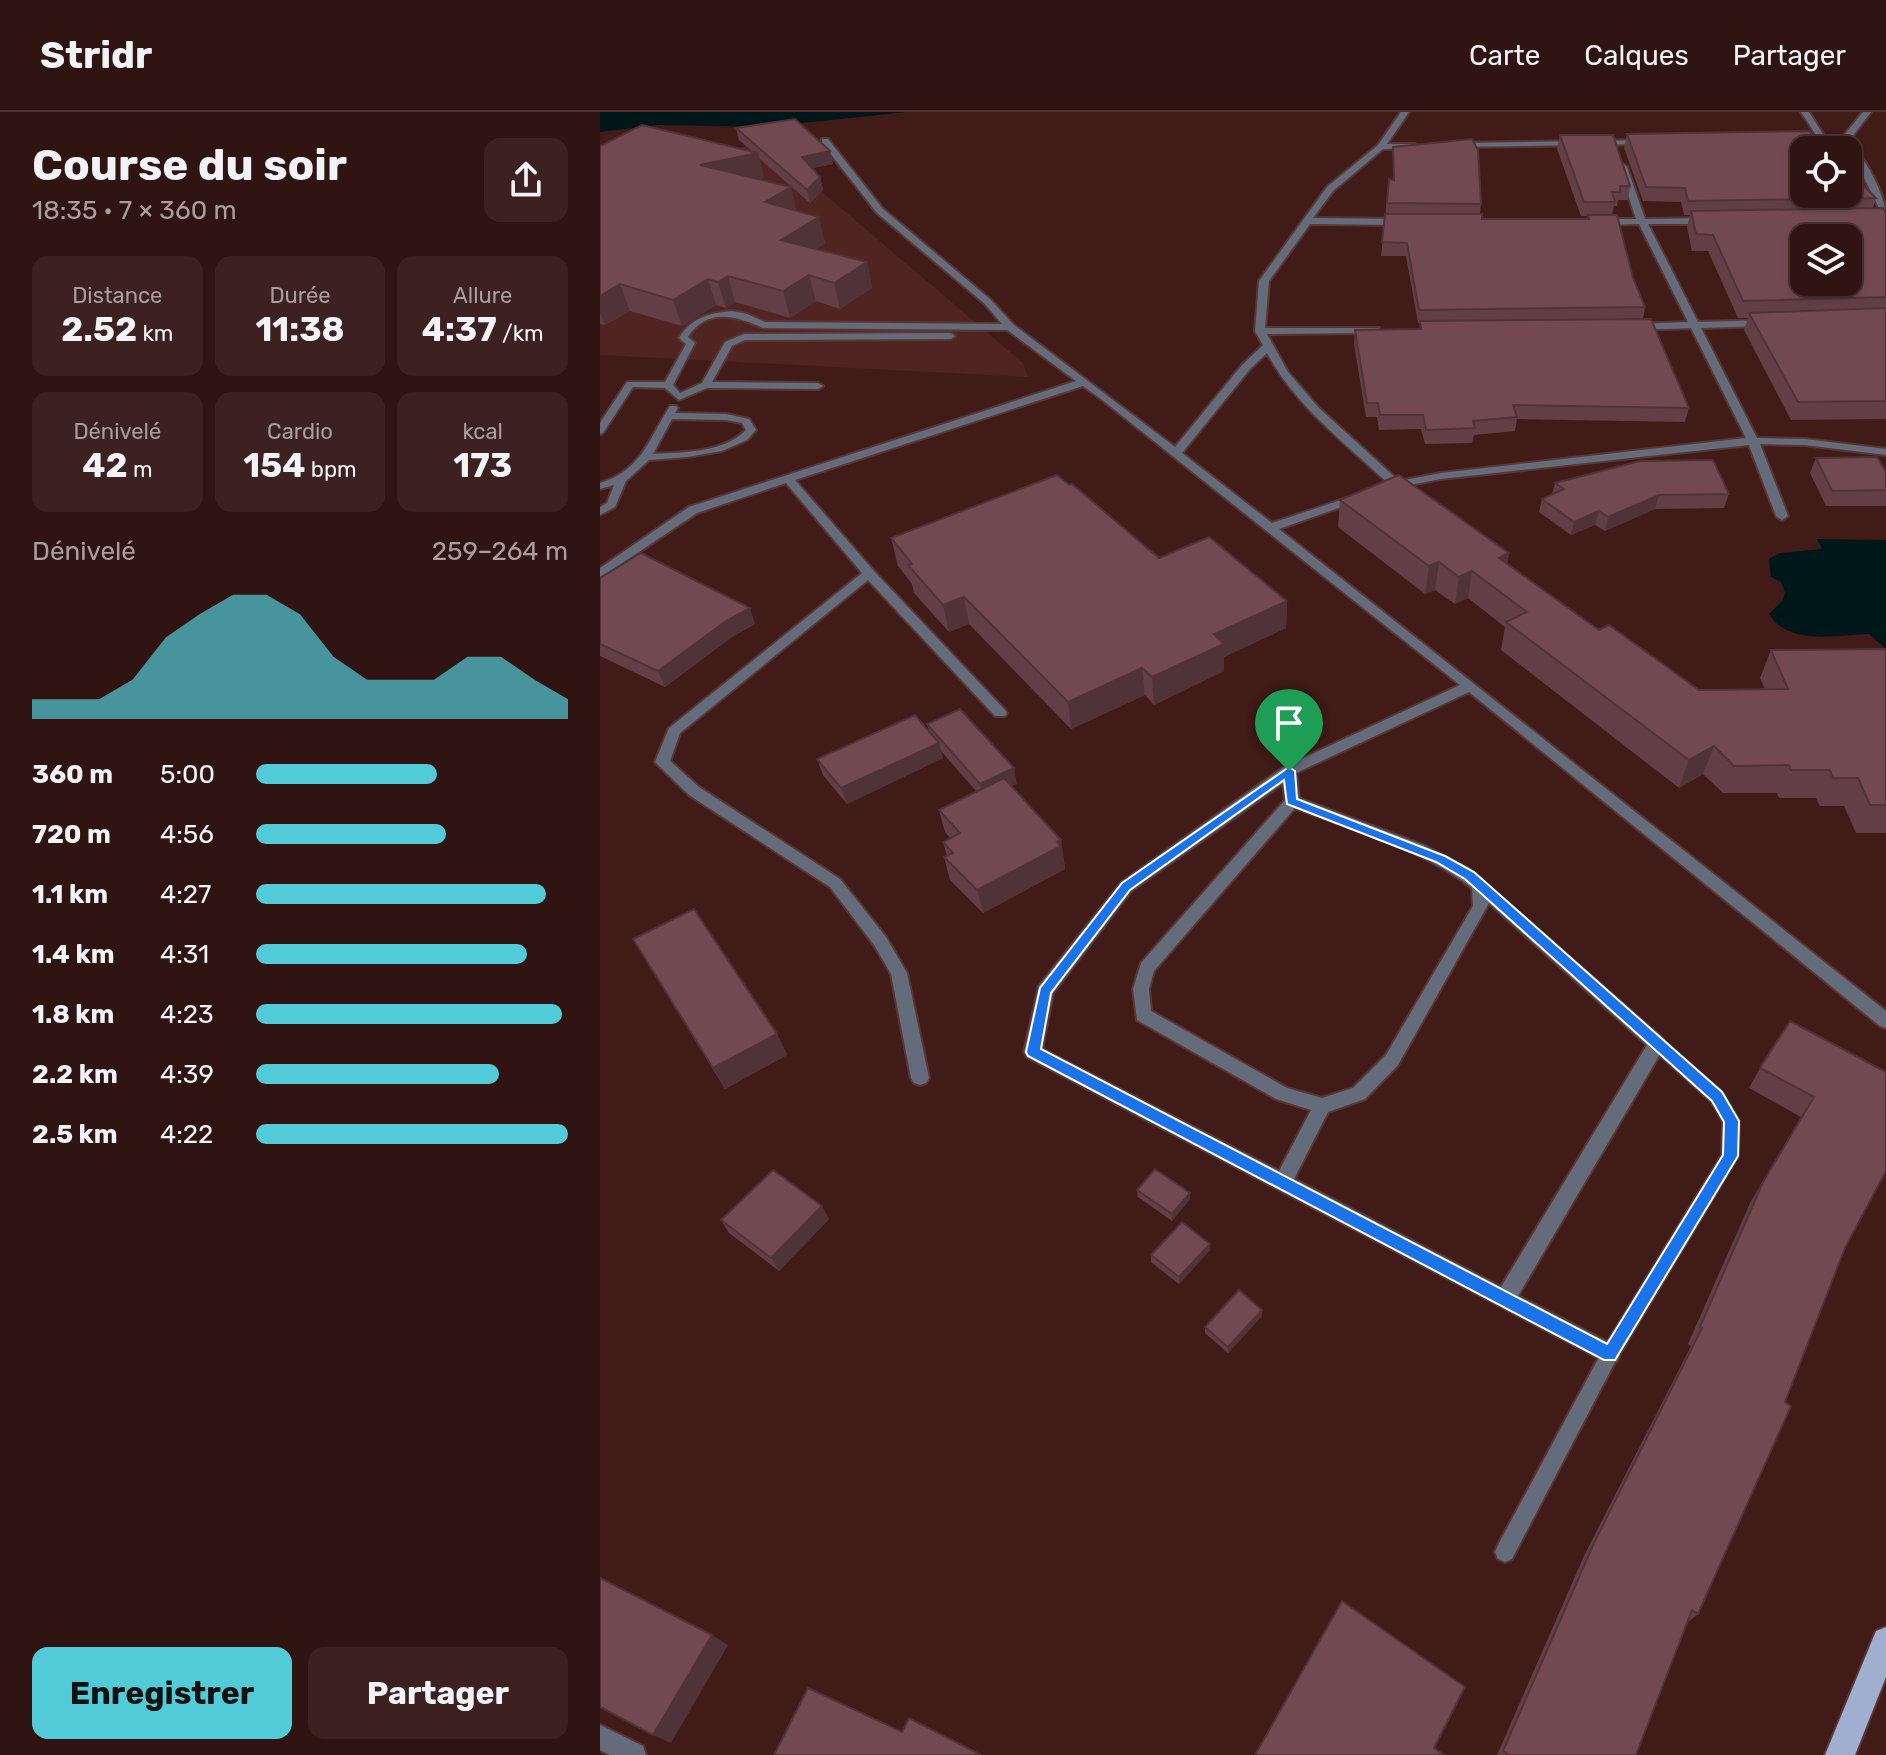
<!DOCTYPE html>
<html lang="fr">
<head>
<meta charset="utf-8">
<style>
	body { margin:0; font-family:Rubik,sans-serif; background:#3c2120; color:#f1f3f6; height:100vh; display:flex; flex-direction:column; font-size:30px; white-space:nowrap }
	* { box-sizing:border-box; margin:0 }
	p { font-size:26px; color:#a89e9f }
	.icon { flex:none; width:44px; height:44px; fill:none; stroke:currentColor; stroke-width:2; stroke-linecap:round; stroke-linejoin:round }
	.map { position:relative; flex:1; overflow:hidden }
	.drawer { display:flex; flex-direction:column; background:#301412; width:600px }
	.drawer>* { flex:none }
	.controls { position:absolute; left:1190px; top:24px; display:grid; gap:16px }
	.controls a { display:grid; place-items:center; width:72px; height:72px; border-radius:16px; background:#301412; box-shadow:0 2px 6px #0004,0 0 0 2px #4b3332; font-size:40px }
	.pin { position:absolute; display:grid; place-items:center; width:68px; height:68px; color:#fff; margin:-82px -34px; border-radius:50% 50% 50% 0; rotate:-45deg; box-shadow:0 0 8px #0007 }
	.pin .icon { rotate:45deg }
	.round { display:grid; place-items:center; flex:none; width:84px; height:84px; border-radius:16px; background:#3c2120 }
	.overview { display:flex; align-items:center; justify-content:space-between; height:136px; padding:0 32px }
	h1 { font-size:44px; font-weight:700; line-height:60px }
	.stats { display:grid; grid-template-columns:repeat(3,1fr); gap:12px; height:136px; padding:8px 32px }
	.stats div { display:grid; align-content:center; border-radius:16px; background:#3c2120; text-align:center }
	.stats b { font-size:34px; font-weight:700 }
	.stats small { font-size:22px; font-weight:400 }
	.stats p { font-size:22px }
	.chart { height:224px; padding:16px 32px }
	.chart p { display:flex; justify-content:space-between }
	.chart svg { width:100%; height:144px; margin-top:8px; fill:#52cbd9; opacity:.7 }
	.cta { display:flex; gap:16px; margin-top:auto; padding:16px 32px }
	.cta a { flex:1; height:92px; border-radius:16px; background:#52cbd9; color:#111; font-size:32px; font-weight:700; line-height:92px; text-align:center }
	.cta a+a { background:#3c2120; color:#f1f3f6 }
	ul { padding:0 32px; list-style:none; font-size:26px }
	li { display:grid; grid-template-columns:128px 96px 1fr; align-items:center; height:60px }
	li i { height:20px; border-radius:10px; background:#52cbd9 }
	header { display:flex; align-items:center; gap:48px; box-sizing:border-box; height:112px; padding:0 40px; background:#301412; border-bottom:2px solid #4b3332 }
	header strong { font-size:38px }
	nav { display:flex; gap:44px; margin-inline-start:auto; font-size:28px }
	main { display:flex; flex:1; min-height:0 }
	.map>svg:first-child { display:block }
	.built { fill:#4f2421 }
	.water { fill:#00171a }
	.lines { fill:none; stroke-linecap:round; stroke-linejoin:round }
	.lane-casing { stroke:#5a3734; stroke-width:4 }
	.street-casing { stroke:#5a3734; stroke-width:4 }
	.primary-casing { stroke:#5a3734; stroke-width:4 }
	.lane { fill:#646c7b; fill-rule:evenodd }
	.street { fill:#646c7b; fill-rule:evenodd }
	.primary { fill:#a0afd0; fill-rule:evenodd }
	.wall { fill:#623f46 }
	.shaded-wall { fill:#503339 }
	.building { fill:#724951; stroke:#503339; stroke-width:2; fill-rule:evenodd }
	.route { fill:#1a73e8; stroke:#fff; stroke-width:2; fill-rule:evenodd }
</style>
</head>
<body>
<header>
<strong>Stridr</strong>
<nav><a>Carte</a><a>Calques</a><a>Partager</a></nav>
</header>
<main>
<section class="drawer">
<div class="overview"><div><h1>Course du soir</h1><p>18:35 · 7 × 360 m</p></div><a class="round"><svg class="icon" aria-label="share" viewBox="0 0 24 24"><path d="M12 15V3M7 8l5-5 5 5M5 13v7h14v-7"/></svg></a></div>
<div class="stats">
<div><p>Distance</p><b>2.52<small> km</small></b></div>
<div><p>Durée</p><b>11:38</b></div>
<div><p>Allure</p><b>4:37<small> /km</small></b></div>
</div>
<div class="stats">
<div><p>Dénivelé</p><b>42<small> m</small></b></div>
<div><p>Cardio</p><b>154<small> bpm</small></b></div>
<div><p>kcal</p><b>173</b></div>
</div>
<div class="chart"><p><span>Dénivelé</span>259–264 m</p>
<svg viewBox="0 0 160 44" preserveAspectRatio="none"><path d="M0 44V38L10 38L20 38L30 32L40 19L50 12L60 6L70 6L80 12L90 25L100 32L110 32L120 32L130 25L140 25L150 32L160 38V44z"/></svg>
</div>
<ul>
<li><b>360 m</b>5:00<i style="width:58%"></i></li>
<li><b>720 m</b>4:56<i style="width:61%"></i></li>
<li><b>1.1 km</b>4:27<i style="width:93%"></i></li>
<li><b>1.4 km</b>4:31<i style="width:87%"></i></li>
<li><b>1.8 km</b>4:23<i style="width:98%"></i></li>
<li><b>2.2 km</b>4:39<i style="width:78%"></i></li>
<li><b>2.5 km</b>4:22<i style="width:100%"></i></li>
</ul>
<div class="cta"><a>Enregistrer</a><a>Partager</a></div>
</section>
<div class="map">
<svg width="1286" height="1643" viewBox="0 0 1286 1643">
	<rect width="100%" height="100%" fill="#401b18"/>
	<polygon class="built" points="147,34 180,44 423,251 428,265 0,243 0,48 123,41"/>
	<g class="water">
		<polygon points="0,0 306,0 165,15 58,13 0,20"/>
		<path d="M1217 427 1286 428V537L1269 522C1237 523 1188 534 1169 502L1183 488 1185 480 1181 470 1171 465 1169 447 1180 441 1222 437Z"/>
	</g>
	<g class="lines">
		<defs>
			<g id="lane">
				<path d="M132 199 147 202 165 210 410 212 414 215 410 218 163 216C137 204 107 195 88 225L95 231 73 273 80 281 102 271 125 230 144 222 351 221 355 224 351 227 145 228 132 234 112 270 218 271 223 274 218 277 107 276 79 288 65 276 33 275 3 321 0 322V311L27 270H65L86 232 79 226C91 206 109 201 132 199Z"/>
				<path d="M70 294H76L78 296 75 301 126 302 149 307 156 318 147 328 122 339 87 345 49 348 26 369 15 395 0 403V395L7 391 14 373 0 377V371C41 359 49 327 70 294ZM72 307 126 308 142 311 146 318C124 341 83 340 53 342Z"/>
				<polygon points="1057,926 1062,928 1122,980 1139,1009 1138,1044 1016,1248 912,1447 905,1450 898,1447 895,1440 898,1433 1004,1236 1122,1043 1123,1010 1112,990 1052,936 1050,932 1052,928"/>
			</g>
			<g id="street">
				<path d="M801 0H809L787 32H815L818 36 783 37 733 79 713 106 805 107 810 110 805 113 710 112 669 169 665 216H779V220L775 221 667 222 688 260 719 296 799 369 841 361 1146 326 1091 216 1034 218 1029 215 1034 212 1088 210 1039 112 1000 113 995 110 1000 107H1036L1019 55 1023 52 1027 55 1045 107 1109 106 1114 109 1109 112H1048L1098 210 1167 208 1172 211 1167 214 1101 216 1157 326 1205 327 1286 337V343L1205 333 1160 332 1188 404 1182 408 1176 404 1149 333 841 367 789 377 783 374 788 371C745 331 695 293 667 241L650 257 582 341 672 411 756 383H764V387L679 417 1286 899V916L1280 914 869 580 696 661 699 686 823 733 869 757 1063 927 1066 932 1063 937 918 1184 1017 1235 1020 1242 1017 1249 1010 1252 427 945 424 940 439 874 521 771 684 655 860 573 501 287 483 274 195 368 273 458 405 598 407 601 405 604H395L268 468 80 621 70 649 99 675 240 767 286 825 307 861 329 966 326 971 320 973 314 971 311 966 291 862 274 833 230 775 89 683 55 650 69 616 262 461 186 371 97 401 0 466V456L89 395 476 269 406 217 385 192 277 101 222 31V27H228L283 97 391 188 414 213 575 335 642 253 663 233 655 219 659 169 727 75 778 33ZM683 671 685 688 541 851 533 877 537 908 676 987 711 998 679 1059 442 937 453 881 531 779ZM695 696C755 718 821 736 872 776L873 794 786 943 753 976 722 986 687 976 551 899 549 877 554 859ZM889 791 1047 933 901 1175 694 1067 728 1000 765 987 798 953Z"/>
				<path d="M1201 0H1209L1226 27H1241L1263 0H1271L1248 30C1264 42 1286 84 1286 105L1282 102 1251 40 1241 32 1195 30 1198 26H1218Z"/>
				<polygon points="1050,28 1047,32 855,35 851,33 855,31"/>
				<polygon points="0,1613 43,1634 46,1643 10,1643 0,1638"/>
			</g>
			<polygon id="primary" points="1286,1515 1286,1565 1255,1643 1225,1643 1276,1519"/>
		</defs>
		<use href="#lane" class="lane-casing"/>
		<use href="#street" class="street-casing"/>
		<use href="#primary" class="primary-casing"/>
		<use href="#lane" class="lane"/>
		<use href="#street" class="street"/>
		<use href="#primary" class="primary"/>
	</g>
	<g class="wall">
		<polygon points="136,16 230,39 233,52 212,56 220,65 223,78 210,91 159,46 164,66 158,67 197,99 225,131 216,137 267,150 272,176 240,197 216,189 190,206 135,190 126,196 116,193 82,214 30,199 5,213 0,212 0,34 153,40 139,28"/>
		<polygon points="1027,22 1276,86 1273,96 1286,101 1286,307 1191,308 1144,218 1148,206 1138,206 1108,139 1092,139 1087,115 1090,103 1084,103 1081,90 1043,89 1024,36"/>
		<polygon points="960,23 1030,74 1028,88 1018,88 1017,94 1014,94 1012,103 1033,166 1045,195 1043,207 1089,296 1085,310 917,307 915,319 874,323 872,331 825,332 821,317 779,318 777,305 766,305 754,232 755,218 820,217 820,211 818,211 806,144 781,144 789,67 793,68 793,35 881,92 880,102 882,107 987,107 988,104 981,104 957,37"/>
		<polygon points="1216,346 1286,360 1286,394 1226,394 1210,361"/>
		<polygon points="955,371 1129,382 1124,396 1055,397 1005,419 995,413 971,423 939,400 942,387 952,382"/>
		<polygon points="740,388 909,441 907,452 999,518 1099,578 1165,577 1160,566 1171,538 1286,537 1286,721 1256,721 1244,694 1220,694 1216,686 1179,686 1177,681 1123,681 1103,662 1079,676 901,538 905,515 868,486 855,492 835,478 825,482 738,415"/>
		<polygon points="291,426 559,446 687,489 686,516 624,545 624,559 554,593 545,583 471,617 369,512 349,520 314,481 312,472 298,454"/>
		<polygon points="0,466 155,512 132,525 65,575 0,544"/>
		<polygon points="327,612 417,672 411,674 461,728 465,757 383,801 350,768 344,745 347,744 343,730 350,726 345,720 339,698 376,679 341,639 343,646 247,692 223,663 217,647 329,619"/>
		<polygon points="33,827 177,922 187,943 125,977"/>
		<polygon points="1160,956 1286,960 1245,1136 1098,1502 1088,1510 1036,1643 897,1643 984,1444 1091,1234 1088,1232 1151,1089 1201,1005 1149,976"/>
		<polygon points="537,1078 590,1081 590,1087 572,1109 538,1085"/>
		<polygon points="229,1107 179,1159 129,1121 121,1108"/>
		<polygon points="610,1132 610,1138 579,1172 551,1150 551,1143"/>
		<polygon points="662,1198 662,1204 628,1241 605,1221 605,1215"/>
	</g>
	<g class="shaded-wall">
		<polygon points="230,39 233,52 205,58 202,45"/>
		<polygon points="158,41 164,66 108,77 100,53"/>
		<polygon points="220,65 223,78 210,91 207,78"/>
		<polygon points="191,75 197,100 165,90"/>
		<polygon points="219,105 225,131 187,154 181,128"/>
		<polygon points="267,150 272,176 240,197 234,171"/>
		<polygon points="209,163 216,189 190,206 183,179"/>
		<polygon points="128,164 135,190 126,196 118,170"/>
		<polygon points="108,167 116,193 82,214 73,188"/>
		<polygon points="20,172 30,199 5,213 0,201 0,184"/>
		<polygon points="1059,383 1055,397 1005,419 1008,405"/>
		<polygon points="999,399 995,413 971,423 974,410"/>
		<polygon points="909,441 904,469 899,446"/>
		<polygon points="839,450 835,478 825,482 829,454"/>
		<polygon points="872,459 868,486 855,492 859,465"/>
		<polygon points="364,485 369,512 349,520 343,493"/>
		<polygon points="687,489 686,516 624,545 624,559 554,593 552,565 614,522"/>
		<polygon points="150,496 155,512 132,525 65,575 58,559 126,509"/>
		<polygon points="542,556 545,583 471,617 468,590"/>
		<polygon points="339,631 343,646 247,692 241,676"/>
		<polygon points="1114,634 1103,662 1079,676 1089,648"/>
		<polygon points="414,656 417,672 383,687 380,672"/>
		<polygon points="461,728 465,757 383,801 377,778"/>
		<polygon points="177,922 187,943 125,977 113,956"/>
		<polygon points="590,1081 590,1087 572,1109 572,1102"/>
		<polygon points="222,1094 229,1107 179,1159 171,1146"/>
		<polygon points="610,1132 610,1138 579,1172 579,1165"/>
		<polygon points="662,1198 662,1204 628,1241 628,1235"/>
		<polygon points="112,1523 128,1533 71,1631 53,1623"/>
	</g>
	<g class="building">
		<polygon points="195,7 230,39 202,45 220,65 207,78 136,16"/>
		<polygon points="42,13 158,41 100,53 191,75 165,90 219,105 181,128 267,150 234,171 209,163 183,179 128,164 118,170 108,167 73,188 20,172 0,184 0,34"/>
		<polygon points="1209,19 1228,38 1204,38 1204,82 1248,82 1248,58 1276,86 1088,89 1085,76 1046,75 1027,22"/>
		<polygon points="960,23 1013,23 1030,74 1020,74 1020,80 1012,80 1015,90 984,90"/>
		<polygon points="872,27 878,38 881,92 787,91 789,67 794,68 793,35"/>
		<path d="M1283 96 1286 101V185L1143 189 1113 123 1096 122 1091 99ZM1204 126H1248V170H1204Z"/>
		<polygon points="785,102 882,102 882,107 989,107 988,103 1017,103 1033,166 1045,195 819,198 807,131 782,130"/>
		<polygon points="1286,196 1286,289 1198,290 1149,201"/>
		<polygon points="1051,207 1089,296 913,293 917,305 873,309 875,316 826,318 823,303 780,303 778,291 767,291 755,218 821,217 820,209"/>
		<polygon points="1277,345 1286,360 1286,378 1232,379 1216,346"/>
		<polygon points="1113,348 1129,382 1059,383 1008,405 999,399 974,410 942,387 964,377 955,371 1040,349"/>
		<polygon points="457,363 469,373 472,372 559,446 609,425 687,489 614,522 624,532 552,565 542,556 468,590 364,485 343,493 308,453 312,452 291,426"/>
		<polygon points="799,363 909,441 899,446 999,518 1009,513 1099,578 1188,577 1171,538 1286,537 1286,693 1270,693 1258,666 1233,666 1230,658 1191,658 1189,653 1134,654 1114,634 1089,648 906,510 927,500 872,459 859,465 839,450 829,454 740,388"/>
		<polygon points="41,441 150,496 126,509 58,559 0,532 0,466"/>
		<polygon points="360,597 414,656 380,672 327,612"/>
		<polygon points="315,603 339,631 241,676 217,647"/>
		<polygon points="404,666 461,728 457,730 461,734 377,778 344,745 353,741 343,730 360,721 339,698"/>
		<polygon points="94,797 177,922 113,956 33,827"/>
		<polygon points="1190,909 1286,960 1286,1059 1245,1136 1185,1290 1191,1294 1098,1502 1092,1498 1036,1643 909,1643 903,1639 994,1431 1102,1216 1100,1215 1163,1070 1214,985 1160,956"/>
		<polygon points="555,1057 590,1081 572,1102 537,1078"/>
		<polygon points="173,1058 222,1094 171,1146 121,1108"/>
		<polygon points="582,1110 610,1132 579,1165 551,1143"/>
		<polygon points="639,1178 662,1198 628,1235 605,1215"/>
		<polygon points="0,1466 112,1523 53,1623 0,1595"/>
		<polygon points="742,1489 865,1575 834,1636 844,1643 655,1643"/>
		<polygon points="208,1576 302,1620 309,1606 381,1643 174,1643"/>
	</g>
	<path class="route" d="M689 655 695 659 697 687 845 744 874 760 1122 980 1139 1009 1138 1044 1015 1248H1004L428 944 426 940 440 876 522 771ZM684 668 687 692 836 750 865 767 1112 989 1124 1010 1123 1043 1007 1232 441 937 451 881 530 778Z"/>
</svg>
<div class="controls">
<a><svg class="icon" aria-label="locate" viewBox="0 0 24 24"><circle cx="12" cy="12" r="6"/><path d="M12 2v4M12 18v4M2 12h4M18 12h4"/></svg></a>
<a><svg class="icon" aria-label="layers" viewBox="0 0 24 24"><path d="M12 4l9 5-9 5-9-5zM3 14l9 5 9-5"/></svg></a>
</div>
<div class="pin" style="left:689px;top:659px;background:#1e9e55"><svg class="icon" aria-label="arrive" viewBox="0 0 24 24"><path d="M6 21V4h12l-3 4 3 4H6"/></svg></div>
</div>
</main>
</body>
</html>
